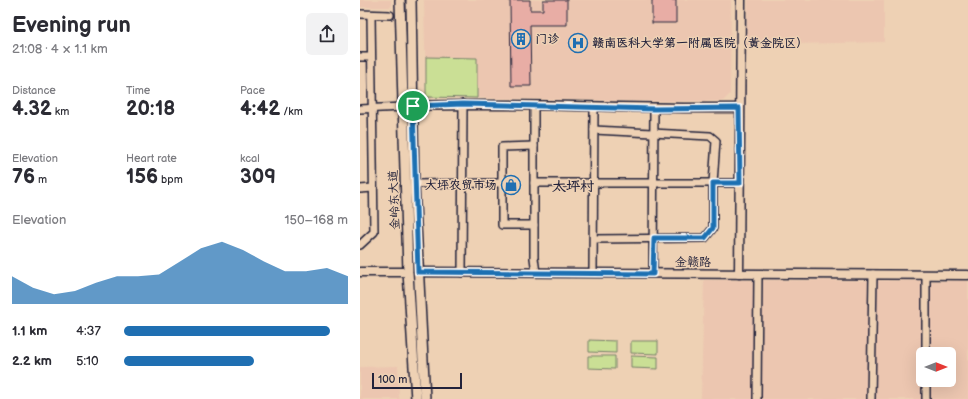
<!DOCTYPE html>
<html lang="en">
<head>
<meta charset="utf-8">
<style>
	body { margin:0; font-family:"Balsamiq Sans","LXGW WenKai TC",sans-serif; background:#f2f2f3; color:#2b2b33; height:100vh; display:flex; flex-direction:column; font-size:15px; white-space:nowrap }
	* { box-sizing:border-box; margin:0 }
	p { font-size:13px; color:#7c7c81 }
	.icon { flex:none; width:22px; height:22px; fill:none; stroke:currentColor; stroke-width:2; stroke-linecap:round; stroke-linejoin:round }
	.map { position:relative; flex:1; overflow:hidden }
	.sheet { display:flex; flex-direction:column; background:#fff; width:360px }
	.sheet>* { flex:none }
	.needle { width:26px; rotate:90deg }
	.fabs { position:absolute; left:556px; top:347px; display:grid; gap:8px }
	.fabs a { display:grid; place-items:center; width:40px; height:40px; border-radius:6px; background:#fff; box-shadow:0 4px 16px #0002; font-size:20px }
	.scale { position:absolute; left:12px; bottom:10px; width:90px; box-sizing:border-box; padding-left:4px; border:2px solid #22223b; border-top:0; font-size:11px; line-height:14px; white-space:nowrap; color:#22223b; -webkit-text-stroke:3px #eed1b4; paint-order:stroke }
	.pin { position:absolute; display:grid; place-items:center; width:34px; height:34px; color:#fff; margin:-17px; border:2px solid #fff; border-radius:50%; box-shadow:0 1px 4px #0007 }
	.round { display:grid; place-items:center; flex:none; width:42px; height:42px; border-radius:6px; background:#f2f2f3 }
	.head { display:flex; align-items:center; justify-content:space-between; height:68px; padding:0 12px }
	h1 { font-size:22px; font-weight:600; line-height:30px }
	.metrics { display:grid; grid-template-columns:repeat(3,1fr); gap:6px; height:68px; padding:4px 12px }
	.metrics div { display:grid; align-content:center }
	.metrics b { font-size:20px; font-weight:600 }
	.metrics small { font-size:11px; font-weight:400 }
	.metrics p { font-size:11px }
	.chart { height:112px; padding:8px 12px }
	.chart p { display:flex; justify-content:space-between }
	.chart svg { width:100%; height:72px; margin-top:4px; fill:#1f6fb2; opacity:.7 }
	ul { padding:0 12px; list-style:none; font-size:13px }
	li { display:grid; grid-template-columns:64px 48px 1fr; align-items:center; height:30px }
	li i { height:10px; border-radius:5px; background:#1f6fb2 }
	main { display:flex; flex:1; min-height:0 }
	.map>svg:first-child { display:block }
	.built { fill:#ecc6b0; fill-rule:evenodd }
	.green { fill:#cadf95; stroke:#768068 }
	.building { fill:#e8ada5; stroke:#22223b }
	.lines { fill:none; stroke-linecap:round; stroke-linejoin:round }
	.minor-casing { stroke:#22223b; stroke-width:10 }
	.tertiary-casing { stroke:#22223b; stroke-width:11 }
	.secondary-casing { stroke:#22223b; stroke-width:12 }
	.minor { stroke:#eed1b4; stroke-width:7 }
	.tertiary { stroke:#eed1b4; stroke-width:8 }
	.secondary { stroke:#eed1b4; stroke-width:9 }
	.route-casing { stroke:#fff; stroke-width:8 }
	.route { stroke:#1f6fb2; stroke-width:5 }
	.labels { text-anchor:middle; stroke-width:3; stroke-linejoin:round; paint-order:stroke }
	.poi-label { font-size:12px; font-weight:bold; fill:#22223b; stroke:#eed1b4; text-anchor:start }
	.street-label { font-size:12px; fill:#22223b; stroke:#eed1b4 }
	.quarter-label { font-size:14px; font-weight:bold; fill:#22223b; stroke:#eed1b4 }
</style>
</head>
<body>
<main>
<section class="sheet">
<div class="head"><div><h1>Evening run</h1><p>21:08 · 4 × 1.1 km</p></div><a class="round"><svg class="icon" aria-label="share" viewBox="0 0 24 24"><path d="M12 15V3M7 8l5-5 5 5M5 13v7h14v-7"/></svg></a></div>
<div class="metrics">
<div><p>Distance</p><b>4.32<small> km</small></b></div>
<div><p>Time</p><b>20:18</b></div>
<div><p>Pace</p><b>4:42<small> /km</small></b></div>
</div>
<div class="metrics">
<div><p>Elevation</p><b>76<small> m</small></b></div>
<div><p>Heart rate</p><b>156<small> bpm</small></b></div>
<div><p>kcal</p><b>309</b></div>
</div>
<div class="chart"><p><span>Elevation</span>150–168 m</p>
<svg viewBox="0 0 160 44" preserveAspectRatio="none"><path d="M0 44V27L10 34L20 38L30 36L40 31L50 27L60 27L70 26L80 18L90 10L100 6L110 11L120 18L130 24L140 24L150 22L160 27V44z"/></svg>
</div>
<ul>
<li><b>1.1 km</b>4:37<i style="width:92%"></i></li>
<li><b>2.2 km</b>5:10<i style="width:58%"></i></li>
</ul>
</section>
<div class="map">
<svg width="608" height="399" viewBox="0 0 608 399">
	<rect width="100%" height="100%" fill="#eed1b4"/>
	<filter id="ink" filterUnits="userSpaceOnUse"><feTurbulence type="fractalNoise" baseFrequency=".025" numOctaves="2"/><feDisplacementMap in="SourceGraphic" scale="8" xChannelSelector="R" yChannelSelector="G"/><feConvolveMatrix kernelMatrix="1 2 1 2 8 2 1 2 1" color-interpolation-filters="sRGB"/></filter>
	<g filter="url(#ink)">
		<g class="built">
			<rect x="0" y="0" width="31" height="7"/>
			<polygon points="64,0 371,0 370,94 363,101 275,101 66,97"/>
			<polygon points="388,0 524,0 524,42 386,45"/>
			<path d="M344 280 608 281V399H341ZM563 354H589V380H563Z"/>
			<polygon points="38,366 39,399 0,399 0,367"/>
		</g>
		<g class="green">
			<polygon points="66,57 117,58 117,98 66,97"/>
			<polygon points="229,340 256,341 256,353 229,352"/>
			<polygon points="271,341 298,341 298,354 271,353"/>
			<polygon points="228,356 255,356 255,369 228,368"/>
			<polygon points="271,356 298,357 298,369 271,368"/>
		</g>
		<g class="building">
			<polygon points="150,0 170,0 170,10 183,10 183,0 207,0 207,25 170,25 171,86 151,86"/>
			<rect x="292" y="0" width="24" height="23"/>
		</g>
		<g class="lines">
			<defs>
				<g id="minor">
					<polyline points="0,14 30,15"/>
					<polyline points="0,57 11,57"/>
					<polyline points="174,106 174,258 176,273"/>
					<polyline points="0,109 43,107"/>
					<polyline points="234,130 350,136 356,141 353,183 353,228 345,238 234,239"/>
					<polyline points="174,183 380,183"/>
					<polyline points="54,184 141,183"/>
					<polyline points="0,189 13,188"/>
					<polyline points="174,225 142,225 142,147 174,146"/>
					<polyline points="0,245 14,232 11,15"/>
					<polyline points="102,273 103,104"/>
					<polyline points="233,273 234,107"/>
					<polyline points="293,273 294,109"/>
					<polyline points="566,354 566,275"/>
					<polyline points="397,399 398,274"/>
					<polyline points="511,399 513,274"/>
					<polyline points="566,399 566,380"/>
				</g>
				<g id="tertiary">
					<path d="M53 106C162 102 270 109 379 108"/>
					<polyline points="0,272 48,272"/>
					<polyline points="58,272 608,275"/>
					<polyline points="379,274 381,0"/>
				</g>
				<g id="secondary">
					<polyline points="40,0 48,272 56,399"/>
					<polyline points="51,0 54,184 65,399"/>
				</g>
			</defs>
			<use href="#minor" class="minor-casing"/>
			<use href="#tertiary" class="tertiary-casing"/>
			<use href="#secondary" class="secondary-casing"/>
			<use href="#minor" class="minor"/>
			<use href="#tertiary" class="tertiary"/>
			<use href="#secondary" class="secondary"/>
		</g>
	</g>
	<g class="lines" filter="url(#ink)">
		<defs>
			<polygon id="route" points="103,104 294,109 379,108 380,183 353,183 353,228 345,238 294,238 293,274 58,272 53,106"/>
		</defs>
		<use href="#route" class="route-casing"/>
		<use href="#route" class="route"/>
	</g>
	<defs>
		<symbol id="building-ring" viewBox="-11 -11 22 22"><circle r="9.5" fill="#eed1b4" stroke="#1f6fb2" stroke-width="1.5"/><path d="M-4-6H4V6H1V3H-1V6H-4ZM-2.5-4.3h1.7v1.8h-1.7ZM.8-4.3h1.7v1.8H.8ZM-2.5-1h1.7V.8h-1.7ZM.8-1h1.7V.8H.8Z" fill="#1f6fb2"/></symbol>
		<symbol id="hospital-ring" viewBox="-11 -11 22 22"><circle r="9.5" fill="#eed1b4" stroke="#1f6fb2" stroke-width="1.5"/><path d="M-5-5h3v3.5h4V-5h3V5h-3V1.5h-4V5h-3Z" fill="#1f6fb2"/></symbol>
		<symbol id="shop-ring" viewBox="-11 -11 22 22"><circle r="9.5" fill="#eed1b4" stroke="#1f6fb2" stroke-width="1.5"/><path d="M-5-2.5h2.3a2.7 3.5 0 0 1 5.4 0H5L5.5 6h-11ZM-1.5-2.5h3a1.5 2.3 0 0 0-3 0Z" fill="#1f6fb2"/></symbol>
	</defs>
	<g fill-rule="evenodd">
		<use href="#building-ring" x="150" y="28" width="22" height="22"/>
		<use href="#hospital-ring" x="207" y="32" width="22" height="22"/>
		<use href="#shop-ring" x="140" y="174" width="22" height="22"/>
	</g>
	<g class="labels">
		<g class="poi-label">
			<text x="175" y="43">门诊</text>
			<text x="232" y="47">赣南医科大学第一附属医院（黄金院区）</text>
			<text x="137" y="189" text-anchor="end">大坪农贸市场</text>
		</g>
		<g class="street-label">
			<text transform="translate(34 200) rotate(-92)" y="4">金岭东大道</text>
			<text x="333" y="266">金赣路</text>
		</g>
		<g class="quarter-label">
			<text x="213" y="191">太坪村</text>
		</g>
	</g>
</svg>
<div class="fabs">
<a><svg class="needle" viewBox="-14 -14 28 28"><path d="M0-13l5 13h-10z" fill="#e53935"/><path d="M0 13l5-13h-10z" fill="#7c7c81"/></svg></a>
</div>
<div class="scale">100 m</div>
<div class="pin" style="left:53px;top:106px;background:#1e9e55"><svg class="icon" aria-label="arrive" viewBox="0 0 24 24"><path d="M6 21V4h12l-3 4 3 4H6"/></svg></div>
</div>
</main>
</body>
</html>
